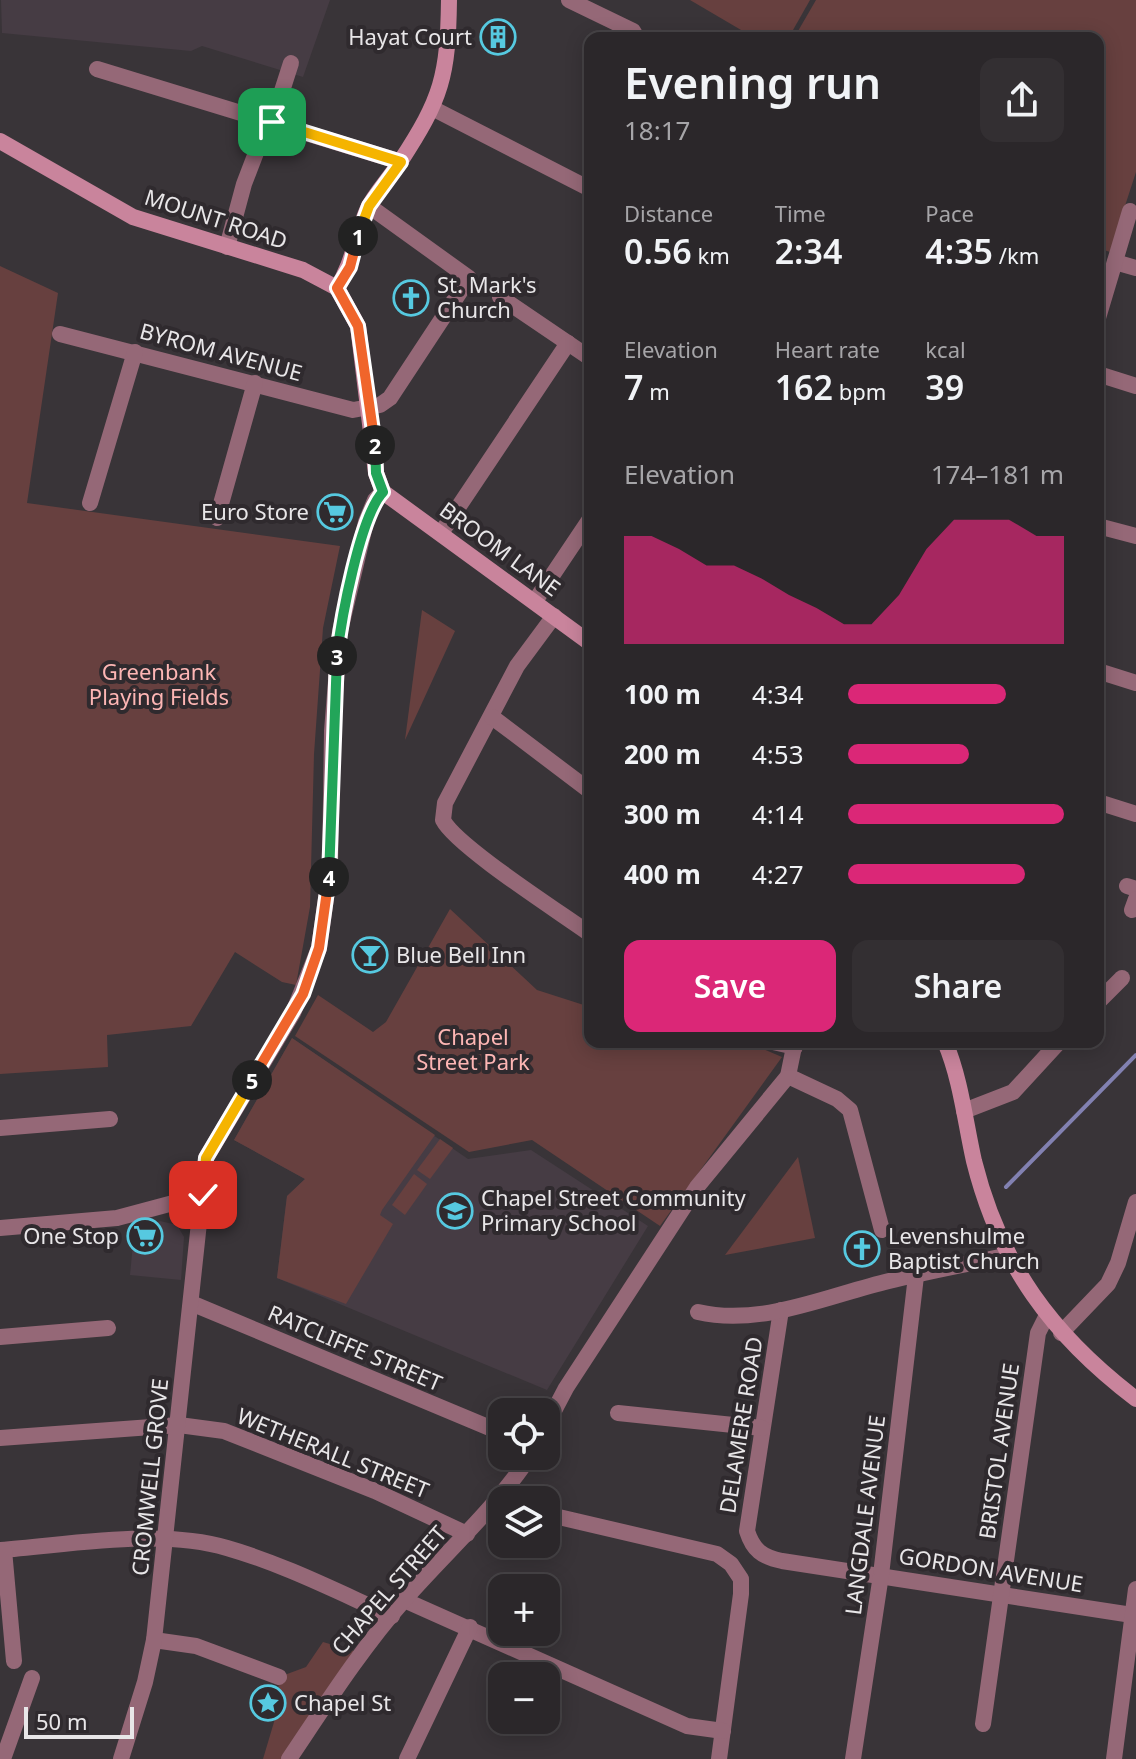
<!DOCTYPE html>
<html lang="en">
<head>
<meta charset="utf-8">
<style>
	body { margin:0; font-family:"Noto Sans",sans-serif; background:#332f32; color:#f1f3f6; height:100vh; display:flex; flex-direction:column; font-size:30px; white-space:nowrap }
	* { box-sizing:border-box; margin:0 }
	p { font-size:26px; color:#a6a5a8 }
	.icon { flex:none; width:44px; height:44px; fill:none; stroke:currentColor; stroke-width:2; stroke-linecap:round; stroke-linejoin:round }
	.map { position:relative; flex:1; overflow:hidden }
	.drawer { position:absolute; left:584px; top:32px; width:520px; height:1016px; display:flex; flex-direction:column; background:#2b272a; border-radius:16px; box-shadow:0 4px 20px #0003,0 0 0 2px #474447 }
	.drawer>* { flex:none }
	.fabs { position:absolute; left:488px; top:1398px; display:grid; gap:16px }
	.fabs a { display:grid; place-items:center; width:72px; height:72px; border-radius:16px; background:#2b272a; box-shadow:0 4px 20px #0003,0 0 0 2px #474447; font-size:40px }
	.scale { position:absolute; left:24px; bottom:20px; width:110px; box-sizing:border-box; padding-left:8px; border:4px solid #e8e6e8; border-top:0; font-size:22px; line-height:28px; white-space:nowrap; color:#e8e6e8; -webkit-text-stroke:6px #2f2a2e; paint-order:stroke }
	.pin { position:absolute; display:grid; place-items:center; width:68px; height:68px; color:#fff; margin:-34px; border-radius:16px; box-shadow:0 4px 12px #0006 }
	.km { position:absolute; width:40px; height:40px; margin:-20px; border-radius:50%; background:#222; color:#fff; font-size:22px; line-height:40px; text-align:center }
	.round { display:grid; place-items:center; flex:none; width:84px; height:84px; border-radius:16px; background:#332f32 }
	.overview { display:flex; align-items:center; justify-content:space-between; height:136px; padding:0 40px }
	h1 { font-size:44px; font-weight:600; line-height:60px }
	.figures { display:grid; grid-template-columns:repeat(3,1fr); gap:12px; height:136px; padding:8px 40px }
	.figures div { display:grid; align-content:center }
	.figures b { font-size:34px; font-weight:600 }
	.figures small { font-size:22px; font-weight:400 }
	.figures p { font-size:22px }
	.chart { height:224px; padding:16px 40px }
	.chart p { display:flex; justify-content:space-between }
	.chart svg { width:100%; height:144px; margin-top:8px; fill:#db2777; opacity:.7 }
	.action { display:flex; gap:16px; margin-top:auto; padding:16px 40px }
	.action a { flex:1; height:92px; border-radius:16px; background:#db2777; color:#fff; font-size:32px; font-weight:600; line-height:92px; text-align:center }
	.action a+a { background:#332f32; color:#f1f3f6 }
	ul { padding:0 40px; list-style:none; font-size:26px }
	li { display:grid; grid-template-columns:128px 96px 1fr; align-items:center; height:60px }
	li i { height:20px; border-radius:10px; background:#db2777 }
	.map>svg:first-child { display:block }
	.built { fill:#463c44 }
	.green { fill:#67403f }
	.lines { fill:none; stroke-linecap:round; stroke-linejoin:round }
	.stream { stroke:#8281b1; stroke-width:4 }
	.street { stroke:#956877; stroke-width:16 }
	.secondary { stroke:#c9849c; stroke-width:16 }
	.split-1-casing { stroke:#fff; stroke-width:16 }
	.split-2-casing { stroke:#fff; stroke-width:16 }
	.split-3-casing { stroke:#fff; stroke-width:16 }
	.split-4-casing { stroke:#fff; stroke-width:16 }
	.split-5-casing { stroke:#fff; stroke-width:16 }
	.split-6-casing { stroke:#fff; stroke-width:16 }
	.split-1 { stroke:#f5b400; stroke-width:10 }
	.split-2 { stroke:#f0652b; stroke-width:10 }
	.split-3 { stroke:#22a559; stroke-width:10 }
	.split-4 { stroke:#22a559; stroke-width:10 }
	.split-5 { stroke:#f0652b; stroke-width:10 }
	.split-6 { stroke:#f5b400; stroke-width:10 }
	.labels { text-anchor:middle; stroke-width:8; stroke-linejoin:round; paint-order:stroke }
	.poi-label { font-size:22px; fill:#e8e6e8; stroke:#2f2a2e; text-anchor:start }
	.street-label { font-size:22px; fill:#e8e6e8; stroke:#2f2a2e }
	.park-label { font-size:22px; fill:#fdb6b4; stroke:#2f2a2e }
</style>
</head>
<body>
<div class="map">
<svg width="1136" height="1759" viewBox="0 0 1136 1759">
	<rect width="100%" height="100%" fill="#393438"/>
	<g class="built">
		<polygon points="1,0 330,0 303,77 202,46 191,51 2,33"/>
		<polygon points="292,1038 468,1159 531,1150 648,1226 547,1390 277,1278 287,1196 305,1179 234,1140"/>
		<polygon points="160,1221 177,1225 184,1237 181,1280 130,1275 134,1233"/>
	</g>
	<g class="green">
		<polygon points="690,0 810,0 793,30 753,37"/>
		<polygon points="816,0 1136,0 1136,172 1110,252 1098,248 1098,38 794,38"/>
		<polygon points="0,266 58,293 27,503 340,546 323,628 314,754 310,907 296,985 282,982 235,952 191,1026 107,1035 108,1067 0,1074"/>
		<polygon points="422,610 455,631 405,740"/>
		<polygon points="450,909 537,990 590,1007 590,1042 747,1042 782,1057 660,1226 532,1140 469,1152 295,1036 318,995 373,1032 386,1022"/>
		<polygon points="292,1038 435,1135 382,1210 380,1215 393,1224 346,1304 277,1278 287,1196 305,1179 234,1140"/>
		<polygon points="440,1139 453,1148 430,1179 417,1170"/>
		<polygon points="798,1157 815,1238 725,1255"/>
		<polygon points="414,1174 427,1184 405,1215 392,1205"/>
		<polygon points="323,1642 361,1653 289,1759 263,1759 277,1712 279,1677 306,1667"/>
	</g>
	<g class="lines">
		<polyline class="stream" points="1006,1187 1136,1055"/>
		<g class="street">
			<polyline points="569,0 633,31 637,38"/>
			<polyline points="97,69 401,162"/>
			<polyline points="432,108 590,189"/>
			<polyline points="272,122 291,63"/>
			<polyline points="227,247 244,184 264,132"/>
			<polyline points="1115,262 1136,268"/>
			<polyline points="500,297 590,358"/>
			<polyline points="1098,318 1130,211"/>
			<polyline points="60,334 353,410 380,405 390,398 469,278 369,206"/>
			<polyline points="1098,374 1136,386"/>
			<polyline points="90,503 135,352"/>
			<polyline points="217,518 255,383"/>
			<polyline points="1098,526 1136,536"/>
			<polyline points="441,533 568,343"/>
			<polyline points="535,601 590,519"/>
			<path d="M554 616 517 666 445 803 443 820C456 846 561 913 590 934"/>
			<polyline points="1098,671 1136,683"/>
			<polyline points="492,717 590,791"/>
			<polyline points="1098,802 1136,814"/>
			<polyline points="1127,886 1136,889"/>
			<polyline points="1132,910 1136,899"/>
			<polyline points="1098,1002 1122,978"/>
			<polyline points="773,1042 795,1047"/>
			<polyline points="788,1076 837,1099 850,1110 882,1230"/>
			<polyline points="964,1111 1013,1092 1059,1042"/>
			<polyline points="0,1128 110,1119"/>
			<polyline points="0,1228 117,1218 203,1195"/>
			<polyline points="191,1303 502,1433"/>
			<path d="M781 1310 747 1531C753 1550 762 1557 782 1561L1132 1615"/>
			<path d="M698 1312C761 1327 829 1295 889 1281 929 1271 969 1264 1009 1255"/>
			<polyline points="1061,1333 1108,1284 1118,1263 1136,1202"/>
			<polyline points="0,1337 108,1328"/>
			<polyline points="618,1413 762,1428"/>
			<polyline points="546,1426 566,1388 697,1187 788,1076 795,1042"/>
			<polyline points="0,1438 179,1425 224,1431 375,1491 467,1534"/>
			<polyline points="546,1514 717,1554 731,1564 741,1579 741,1594 719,1759"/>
			<path d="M0 1550C69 1545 160 1528 227 1548 283 1564 338 1592 392 1616"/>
			<polyline points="4,1550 14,1661"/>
			<polyline points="404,1600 687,1726 723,1731"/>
			<polyline points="154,1640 196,1646 279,1677"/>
			<polyline points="983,1724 1038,1333 1046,1317"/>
			<polyline points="3,1759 32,1678"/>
			<polyline points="121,1759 145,1682 154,1640 206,1158 293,1013 319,948 330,870 332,731 340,631 366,522 375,500 383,492"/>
			<path d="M289 1759C326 1704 361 1649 405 1599 447 1551 494 1510 530 1456"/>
			<polyline points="407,1759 470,1627"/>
			<polyline points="853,1759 881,1575 916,1276"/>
			<polyline points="1114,1759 1136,1589"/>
		</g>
		<g class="secondary">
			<polyline points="0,141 133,217 303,270 337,288 358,326 376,473 383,492 590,643"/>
			<path d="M337 288C353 263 356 235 368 208 376 192 390 178 400 162 442 98 448 76 449 0"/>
			<path d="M945 1042C961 1080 965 1121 974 1161 1000 1265 1052 1335 1136 1399"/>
		</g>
	</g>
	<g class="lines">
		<defs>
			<polyline id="split-1" points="272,122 401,162 369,206 358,236"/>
			<polyline id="split-2" points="358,236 350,267 337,288 358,326 375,445"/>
			<path id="split-3" d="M337 656C341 620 360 516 383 492L376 473 375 445"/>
			<polyline id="split-4" points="329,877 337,656"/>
			<polyline id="split-5" points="252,1080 303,994 319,948 329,877"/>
			<polyline id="split-6" points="203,1195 206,1158 252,1080"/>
		</defs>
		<use href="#split-1" class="split-1-casing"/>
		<use href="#split-2" class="split-2-casing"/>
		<use href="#split-3" class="split-3-casing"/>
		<use href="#split-4" class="split-4-casing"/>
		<use href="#split-5" class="split-5-casing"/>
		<use href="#split-6" class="split-6-casing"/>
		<use href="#split-1" class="split-1"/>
		<use href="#split-2" class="split-2"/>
		<use href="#split-3" class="split-3"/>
		<use href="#split-4" class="split-4"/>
		<use href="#split-5" class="split-5"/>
		<use href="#split-6" class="split-6"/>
	</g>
	<defs>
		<symbol id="building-ring" viewBox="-11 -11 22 22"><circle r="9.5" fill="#2f2a2e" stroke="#56c9e0" stroke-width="1.5"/><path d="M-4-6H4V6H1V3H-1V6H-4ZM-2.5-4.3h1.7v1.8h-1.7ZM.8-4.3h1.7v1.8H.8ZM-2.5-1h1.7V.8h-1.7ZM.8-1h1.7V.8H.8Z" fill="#56c9e0"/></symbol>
		<symbol id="church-ring" viewBox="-11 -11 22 22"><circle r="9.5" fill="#2f2a2e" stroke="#56c9e0" stroke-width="1.5"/><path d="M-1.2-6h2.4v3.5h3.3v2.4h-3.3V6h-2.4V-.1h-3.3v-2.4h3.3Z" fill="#56c9e0"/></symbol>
		<symbol id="supermarket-ring" viewBox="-11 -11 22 22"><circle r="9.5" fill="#2f2a2e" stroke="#56c9e0" stroke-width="1.5"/><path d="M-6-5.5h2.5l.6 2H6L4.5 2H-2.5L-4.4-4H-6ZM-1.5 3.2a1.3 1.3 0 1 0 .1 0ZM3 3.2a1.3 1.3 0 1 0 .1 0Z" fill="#56c9e0"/></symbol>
		<symbol id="bar-ring" viewBox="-11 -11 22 22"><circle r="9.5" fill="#2f2a2e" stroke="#56c9e0" stroke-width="1.5"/><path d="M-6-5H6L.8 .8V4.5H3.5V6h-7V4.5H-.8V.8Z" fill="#56c9e0"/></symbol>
		<symbol id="school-ring" viewBox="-11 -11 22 22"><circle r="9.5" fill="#2f2a2e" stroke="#56c9e0" stroke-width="1.5"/><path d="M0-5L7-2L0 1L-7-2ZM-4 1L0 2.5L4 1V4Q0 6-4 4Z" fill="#56c9e0"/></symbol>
		<symbol id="sight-ring" viewBox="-11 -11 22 22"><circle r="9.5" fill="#2f2a2e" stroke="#56c9e0" stroke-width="1.5"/><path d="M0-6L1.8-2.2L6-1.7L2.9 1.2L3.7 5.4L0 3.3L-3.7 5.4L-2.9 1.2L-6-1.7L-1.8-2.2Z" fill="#56c9e0"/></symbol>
	</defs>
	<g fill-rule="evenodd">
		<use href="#building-ring" x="478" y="17" width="40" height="40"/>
		<use href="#church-ring" x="391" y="278" width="40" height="40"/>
		<use href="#supermarket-ring" x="315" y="492" width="40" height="40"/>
		<use href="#bar-ring" x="350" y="935" width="40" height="40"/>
		<use href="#school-ring" x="435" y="1191" width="40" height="40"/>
		<use href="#supermarket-ring" x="125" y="1216" width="40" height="40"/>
		<use href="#church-ring" x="842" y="1229" width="40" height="40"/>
		<use href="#sight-ring" x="248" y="1683" width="40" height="40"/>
	</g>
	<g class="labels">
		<g class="poi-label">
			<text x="472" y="45" text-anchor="end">Hayat Court</text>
			<text x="437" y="293">St. Mark's<tspan x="437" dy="25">Church</tspan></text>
			<text x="309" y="520" text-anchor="end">Euro Store</text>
			<text x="396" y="963">Blue Bell Inn</text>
			<text x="481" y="1206">Chapel Street Community<tspan x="481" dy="25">Primary School</tspan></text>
			<text x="119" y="1244" text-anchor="end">One Stop</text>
			<text x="888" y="1244">Levenshulme<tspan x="888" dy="25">Baptist Church</tspan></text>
			<text x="294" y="1711">Chapel St</text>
		</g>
		<g class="street-label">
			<text transform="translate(216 219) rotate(18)" y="8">MOUNT ROAD</text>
			<text transform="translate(221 352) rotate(15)" y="8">BYROM AVENUE</text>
			<text transform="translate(500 549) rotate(36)" y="8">BROOM LANE</text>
			<text transform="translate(355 1348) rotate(23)" y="8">RATCLIFFE STREET</text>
			<text transform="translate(741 1425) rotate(-81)" y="8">DELAMERE ROAD</text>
			<text transform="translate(999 1451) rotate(-82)" y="8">BRISTOL AVENUE</text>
			<text transform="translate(333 1453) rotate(22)" y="8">WETHERALL STREET</text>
			<text transform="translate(150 1477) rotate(-84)" y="8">CROMWELL GROVE</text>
			<text transform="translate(865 1515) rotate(-83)" y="8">LANGDALE AVENUE</text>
			<text transform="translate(991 1570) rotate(9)" y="8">GORDON AVENUE</text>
			<text transform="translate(389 1590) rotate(-49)" y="8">CHAPEL STREET</text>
		</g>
		<g class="park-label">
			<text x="159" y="680">Greenbank<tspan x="159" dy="25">Playing Fields</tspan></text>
			<text x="473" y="1045">Chapel<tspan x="473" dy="25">Street Park</tspan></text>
		</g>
	</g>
</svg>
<div class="fabs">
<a><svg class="icon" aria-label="locate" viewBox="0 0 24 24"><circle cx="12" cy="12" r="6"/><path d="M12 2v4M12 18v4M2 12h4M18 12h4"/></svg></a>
<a><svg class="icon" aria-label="layers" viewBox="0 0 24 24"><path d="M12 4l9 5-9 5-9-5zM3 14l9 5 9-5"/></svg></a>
<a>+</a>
<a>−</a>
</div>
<div class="scale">50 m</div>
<div class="pin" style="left:272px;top:122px;background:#1e9e55"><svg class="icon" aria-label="arrive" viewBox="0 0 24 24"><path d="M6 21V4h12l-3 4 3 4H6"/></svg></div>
<div class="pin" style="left:203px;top:1195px;background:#d93025"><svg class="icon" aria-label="check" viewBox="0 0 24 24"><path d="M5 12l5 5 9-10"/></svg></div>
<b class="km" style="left:358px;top:236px">1</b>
<b class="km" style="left:375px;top:445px">2</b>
<b class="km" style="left:337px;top:656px">3</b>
<b class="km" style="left:329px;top:877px">4</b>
<b class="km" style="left:252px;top:1080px">5</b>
<section class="drawer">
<div class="overview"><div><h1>Evening run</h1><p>18:17</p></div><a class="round"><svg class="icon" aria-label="share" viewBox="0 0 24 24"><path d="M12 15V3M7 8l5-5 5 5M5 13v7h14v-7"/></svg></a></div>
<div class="figures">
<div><p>Distance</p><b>0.56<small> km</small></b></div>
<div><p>Time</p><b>2:34</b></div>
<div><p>Pace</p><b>4:35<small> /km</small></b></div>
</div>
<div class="figures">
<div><p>Elevation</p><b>7<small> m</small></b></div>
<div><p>Heart rate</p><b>162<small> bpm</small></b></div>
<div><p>kcal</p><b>39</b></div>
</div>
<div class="chart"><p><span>Elevation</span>174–181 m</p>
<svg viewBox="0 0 160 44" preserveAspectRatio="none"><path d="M0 44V11L10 11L20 15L30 20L40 20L50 24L60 29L70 33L80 38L90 38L100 29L110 15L120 6L130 6L140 6L150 11L160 11V44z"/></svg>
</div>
<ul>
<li><b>100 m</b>4:34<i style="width:73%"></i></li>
<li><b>200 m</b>4:53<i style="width:56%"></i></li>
<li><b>300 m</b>4:14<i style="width:100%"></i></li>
<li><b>400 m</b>4:27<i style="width:82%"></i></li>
</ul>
<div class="action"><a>Save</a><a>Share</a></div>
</section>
</div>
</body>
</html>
